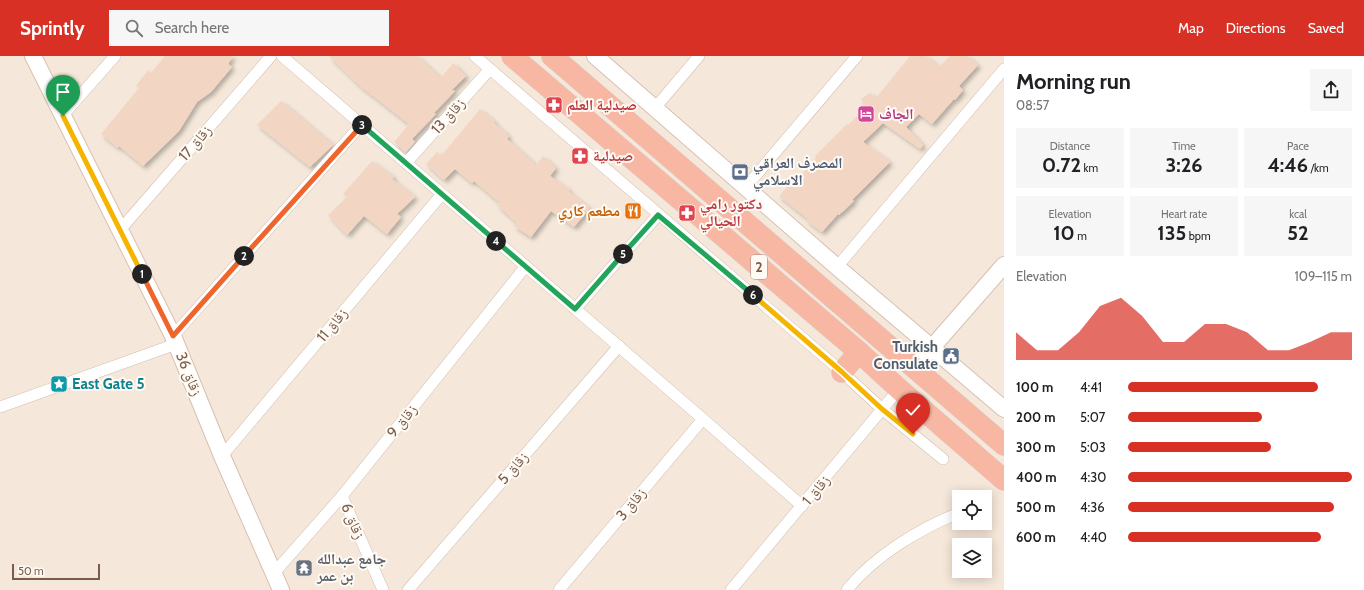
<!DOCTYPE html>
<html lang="en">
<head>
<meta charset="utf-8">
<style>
	body { margin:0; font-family:Cabin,"Noto Naskh Arabic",sans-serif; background:#f6f6f6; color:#202124; height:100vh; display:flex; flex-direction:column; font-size:15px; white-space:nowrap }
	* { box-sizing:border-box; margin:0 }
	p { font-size:13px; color:#757577 }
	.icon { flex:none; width:22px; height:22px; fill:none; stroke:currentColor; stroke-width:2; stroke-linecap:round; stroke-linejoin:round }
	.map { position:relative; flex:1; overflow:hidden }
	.panel { display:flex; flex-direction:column; background:#fff; width:360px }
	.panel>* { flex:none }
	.controls { position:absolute; left:952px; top:434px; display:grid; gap:8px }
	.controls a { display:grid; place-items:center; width:40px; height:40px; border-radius:0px; background:#fff; box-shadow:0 2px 10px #0003; font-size:20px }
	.scale { position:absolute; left:12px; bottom:10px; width:88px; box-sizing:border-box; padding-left:4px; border:2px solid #7a5c4d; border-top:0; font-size:11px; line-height:14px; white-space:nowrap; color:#7a5c4d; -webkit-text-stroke:3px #fffaf3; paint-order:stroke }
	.pin { position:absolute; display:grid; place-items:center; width:34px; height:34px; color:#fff; margin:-41px -17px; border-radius:50% 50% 50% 0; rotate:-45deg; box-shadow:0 0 4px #0007 }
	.pin .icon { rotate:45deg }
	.km { position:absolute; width:20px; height:20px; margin:-10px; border-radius:50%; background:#222; color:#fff; font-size:11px; line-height:20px; text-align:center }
	.round { display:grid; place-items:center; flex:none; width:42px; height:42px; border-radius:0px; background:#f6f6f6 }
	.overview { display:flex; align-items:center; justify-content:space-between; height:68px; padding:0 12px }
	h1 { font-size:22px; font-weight:800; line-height:30px }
	.stats { display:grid; grid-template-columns:repeat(3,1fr); gap:6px; height:68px; padding:4px 12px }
	.stats div { display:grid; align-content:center; border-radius:0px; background:#f6f6f6; text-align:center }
	.stats b { font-size:20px; font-weight:800 }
	.stats small { font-size:11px; font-weight:400 }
	.stats p { font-size:11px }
	.chart { height:112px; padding:8px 12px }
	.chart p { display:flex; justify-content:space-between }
	.chart svg { width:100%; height:72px; margin-top:4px; fill:#d93025; opacity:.7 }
	ul { padding:0 12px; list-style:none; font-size:13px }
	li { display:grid; grid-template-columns:64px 48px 1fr; align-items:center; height:30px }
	li i { height:10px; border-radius:5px; background:#d93025 }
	header { display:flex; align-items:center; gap:24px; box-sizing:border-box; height:56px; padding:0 20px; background:#d93025; color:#fff }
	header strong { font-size:19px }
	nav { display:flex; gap:22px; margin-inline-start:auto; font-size:14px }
	.search { width:280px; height:36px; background:#f6f6f6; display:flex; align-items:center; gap:10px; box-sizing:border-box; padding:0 14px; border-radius:0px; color:#757577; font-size:15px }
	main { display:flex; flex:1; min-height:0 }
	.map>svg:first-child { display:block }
	.residential { fill:#f5e8da; fill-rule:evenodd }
	.building { fill:#f3d5c3; filter:url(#shadow) }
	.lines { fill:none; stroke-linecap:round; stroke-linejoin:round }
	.street-casing { stroke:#d1beb0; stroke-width:12 }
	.secondary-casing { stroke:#d6c0b0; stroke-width:18 }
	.highway-casing { stroke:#dad1cd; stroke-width:22 }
	.street { stroke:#fff; stroke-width:11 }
	.secondary { stroke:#fff; stroke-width:16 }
	.highway { stroke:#f7b7a3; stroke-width:21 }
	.split-1-casing { stroke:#fff; stroke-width:8 }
	.split-2-casing { stroke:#fff; stroke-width:8 }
	.split-3-casing { stroke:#fff; stroke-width:8 }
	.split-4-casing { stroke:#fff; stroke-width:8 }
	.split-5-casing { stroke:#fff; stroke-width:8 }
	.split-6-casing { stroke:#fff; stroke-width:8 }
	.split-7-casing { stroke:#fff; stroke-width:8 }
	.split-1 { stroke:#f5b400; stroke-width:5 }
	.split-2 { stroke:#f0652b; stroke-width:5 }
	.split-3 { stroke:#f0652b; stroke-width:5 }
	.split-4 { stroke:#22a559; stroke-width:5 }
	.split-5 { stroke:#22a559; stroke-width:5 }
	.split-6 { stroke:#22a559; stroke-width:5 }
	.split-7 { stroke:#f5b400; stroke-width:5 }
	.labels { text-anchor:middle; stroke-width:4; stroke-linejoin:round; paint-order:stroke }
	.shield { fill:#fffaf3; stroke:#a28b7f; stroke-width:1 }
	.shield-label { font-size:14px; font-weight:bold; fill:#7a5c4d }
	.health-label { font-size:15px; font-weight:bold; fill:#be3a42; stroke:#fffaf3; text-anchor:start }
	.hotel-label { font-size:15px; font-weight:bold; fill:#b23c85; stroke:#fffaf3; text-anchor:start }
	.street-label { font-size:15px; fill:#7a5c4d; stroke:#fffaf3 }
	.service-label { font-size:15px; font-weight:bold; fill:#4e5e75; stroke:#fffaf3; text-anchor:start }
	.food-label { font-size:15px; font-weight:bold; fill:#c56008; stroke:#fffaf3; text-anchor:end }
	.culture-label { font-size:15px; font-weight:bold; fill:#0d838f; stroke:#fffaf3; text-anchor:start }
	.worship-label { font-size:15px; font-weight:bold; fill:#5b616d; stroke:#fffaf3; text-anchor:start }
</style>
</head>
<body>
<header>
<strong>Sprintly</strong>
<div class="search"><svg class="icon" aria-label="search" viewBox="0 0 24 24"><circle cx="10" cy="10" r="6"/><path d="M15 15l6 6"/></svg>Search here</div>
<nav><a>Map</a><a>Directions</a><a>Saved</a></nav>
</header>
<main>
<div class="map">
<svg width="1004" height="534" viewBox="0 0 1004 534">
	<defs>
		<filter id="shadow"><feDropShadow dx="3" dy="3" stdDeviation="2" flood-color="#0004"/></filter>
	</defs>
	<rect width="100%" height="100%" fill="#fdf6ec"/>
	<path class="residential" d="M0 0H1004V534H0ZM959 441H985V467H959ZM959 489H985V515H959Z"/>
	<g class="building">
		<polygon points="165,0 233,0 228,8 232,11 211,36 197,46 179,75 143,110 119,90 118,92 101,78 139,32 136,30 148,14 151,17"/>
		<polygon points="329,0 417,0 441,22 453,7 466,20 452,34 455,35 434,57 436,58 412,83 415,86 406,96 394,86 409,68 360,30"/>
		<polygon points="910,0 926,0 939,11 950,0 967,0 978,9 959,30 963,34 955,44 954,43 932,68 919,58 906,71 923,89 920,93 883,67 863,86 890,106 852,144 854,145 839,159 838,158 822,176 807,165 808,163 779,140 792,125 794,127 816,102 815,100 847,68 848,69 865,52 861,43 870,37 876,42"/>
		<polygon points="281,45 333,89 310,111 257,69"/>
		<polygon points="480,53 495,66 494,67 509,80 507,83 536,109 543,100 556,112 550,120 570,134 568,135 590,152 574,171 551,155 531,181 514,170 517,167 497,149 500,147 474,125 472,127 455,113 444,124 426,108 437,96 441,100"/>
		<polygon points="372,105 394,121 392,123 415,141 397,158 401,161 387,178 364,160 347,179 328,159 347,141 343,138"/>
	</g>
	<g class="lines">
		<defs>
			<g id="street">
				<polyline points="282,0 703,363 802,450"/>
				<polyline points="475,0 842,316 882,353 943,403"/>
				<polyline points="655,52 699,0"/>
				<polyline points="63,59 115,0"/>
				<polyline points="406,107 490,13"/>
				<polyline points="746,131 857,0"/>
				<polyline points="120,174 271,0"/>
				<polyline points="837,211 1004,13"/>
				<polyline points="575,253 658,159"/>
				<polyline points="173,280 361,69"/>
				<polyline points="0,351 176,288"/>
				<polyline points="222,400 442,138"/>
				<polyline points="342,440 383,534"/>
				<polyline points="274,517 342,440 526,210"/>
				<polyline points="408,534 619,290"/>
				<polyline points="559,534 703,363"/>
				<polyline points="731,534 899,333"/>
				<path d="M847 534C873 501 920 472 959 457"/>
			</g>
			<g id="secondary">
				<polyline points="33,0 173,280 222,400 281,534"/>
				<polyline points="595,0 837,211 1004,353"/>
				<polyline points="914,312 1004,209"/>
			</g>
			<g id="highway">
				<polyline points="512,0 859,296 899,333 1004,424"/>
				<polyline points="552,0 1004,389"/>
				<polyline points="842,316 859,296"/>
			</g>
		</defs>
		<use href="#street" class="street-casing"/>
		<use href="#secondary" class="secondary-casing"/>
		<use href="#highway" class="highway-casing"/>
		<use href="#street" class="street"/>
		<use href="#secondary" class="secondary"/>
		<use href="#highway" class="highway"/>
	</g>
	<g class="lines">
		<defs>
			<polyline id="split-1" points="63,60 142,218"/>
			<polyline id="split-2" points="142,218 173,280 244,200"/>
			<polyline id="split-3" points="244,200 362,69"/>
			<polyline id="split-4" points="362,69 496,185"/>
			<polyline id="split-5" points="496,185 575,253 623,198"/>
			<polyline id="split-6" points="623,198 658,159 753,239"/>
			<polyline id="split-7" points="753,239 842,316 882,353 913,378"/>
		</defs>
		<use href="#split-1" class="split-1-casing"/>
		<use href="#split-2" class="split-2-casing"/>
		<use href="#split-3" class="split-3-casing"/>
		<use href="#split-4" class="split-4-casing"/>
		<use href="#split-5" class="split-5-casing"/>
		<use href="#split-6" class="split-6-casing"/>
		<use href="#split-7" class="split-7-casing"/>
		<use href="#split-1" class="split-1"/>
		<use href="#split-2" class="split-2"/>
		<use href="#split-3" class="split-3"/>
		<use href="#split-4" class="split-4"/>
		<use href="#split-5" class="split-5"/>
		<use href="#split-6" class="split-6"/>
		<use href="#split-7" class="split-7"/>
	</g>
	<defs>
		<symbol id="pharmacy-square" viewBox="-11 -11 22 22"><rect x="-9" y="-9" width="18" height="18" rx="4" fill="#e0444e" stroke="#fffaf3"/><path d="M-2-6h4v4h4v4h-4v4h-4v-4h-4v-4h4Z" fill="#fff"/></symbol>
		<symbol id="hotel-square" viewBox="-11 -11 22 22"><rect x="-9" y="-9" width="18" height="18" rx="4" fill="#d1479c" stroke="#fffaf3"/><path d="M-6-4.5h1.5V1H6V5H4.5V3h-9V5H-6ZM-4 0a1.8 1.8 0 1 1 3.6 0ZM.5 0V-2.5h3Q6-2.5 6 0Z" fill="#fff"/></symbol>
		<symbol id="bank-square" viewBox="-11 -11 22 22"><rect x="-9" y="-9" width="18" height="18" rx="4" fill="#5c6f8a" stroke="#fffaf3"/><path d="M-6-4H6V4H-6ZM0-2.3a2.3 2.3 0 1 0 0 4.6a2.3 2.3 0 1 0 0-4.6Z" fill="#fff"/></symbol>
		<symbol id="restaurant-square" viewBox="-11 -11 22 22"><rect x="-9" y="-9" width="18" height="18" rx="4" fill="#e8710a" stroke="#fffaf3"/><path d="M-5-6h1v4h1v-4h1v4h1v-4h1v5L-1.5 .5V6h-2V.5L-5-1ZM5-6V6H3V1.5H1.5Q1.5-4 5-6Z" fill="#fff"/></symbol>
		<symbol id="civic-square" viewBox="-11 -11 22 22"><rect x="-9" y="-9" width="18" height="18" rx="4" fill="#5c6f8a" stroke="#fffaf3"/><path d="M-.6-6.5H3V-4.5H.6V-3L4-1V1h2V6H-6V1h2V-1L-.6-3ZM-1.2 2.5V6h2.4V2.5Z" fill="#fff"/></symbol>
		<symbol id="sight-square" viewBox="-11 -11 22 22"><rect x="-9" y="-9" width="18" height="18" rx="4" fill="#0f9aa8" stroke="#fffaf3"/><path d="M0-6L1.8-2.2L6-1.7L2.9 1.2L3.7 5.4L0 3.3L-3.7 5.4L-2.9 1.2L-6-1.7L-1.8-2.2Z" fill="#fff"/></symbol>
		<symbol id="temple-square" viewBox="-11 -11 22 22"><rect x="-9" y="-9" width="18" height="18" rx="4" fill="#6b7280" stroke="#fffaf3"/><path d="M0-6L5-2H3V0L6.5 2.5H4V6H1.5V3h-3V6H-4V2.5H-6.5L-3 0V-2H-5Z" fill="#fff"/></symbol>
	</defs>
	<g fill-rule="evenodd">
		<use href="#pharmacy-square" x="544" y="39" width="20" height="20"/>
		<use href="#hotel-square" x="856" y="48" width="20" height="20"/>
		<use href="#pharmacy-square" x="570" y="90" width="20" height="20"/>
		<use href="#bank-square" x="730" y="106" width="20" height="20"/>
		<use href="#restaurant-square" x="623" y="145" width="20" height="20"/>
		<use href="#pharmacy-square" x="677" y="147" width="20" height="20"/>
		<use href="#civic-square" x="941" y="290" width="20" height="20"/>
		<use href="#sight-square" x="49" y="318" width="20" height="20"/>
		<use href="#temple-square" x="294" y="502" width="20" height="20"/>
	</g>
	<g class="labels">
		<rect class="shield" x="751" y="199" width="16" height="24" rx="3"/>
		<g class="shield-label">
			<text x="759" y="216">2</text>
		</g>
		<g class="health-label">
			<text x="567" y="54">صيدلية العلم</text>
			<text x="593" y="105">صيدلية</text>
			<text x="700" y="153">دكتور رامي<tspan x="700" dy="17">الحيالي</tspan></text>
		</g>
		<g class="hotel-label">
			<text x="879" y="63">الجاف</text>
		</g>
		<g class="street-label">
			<text transform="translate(448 60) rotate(-48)" y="5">زقاق 13</text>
			<text transform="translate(195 87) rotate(-49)" y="5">زقاق 17</text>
			<text transform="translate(332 269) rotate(-50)" y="5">زقاق 11</text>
			<text transform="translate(189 318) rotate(68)" y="5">زقاق 36</text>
			<text transform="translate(402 365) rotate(-51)" y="5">زقاق 9</text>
			<text transform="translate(513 412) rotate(-49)" y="5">زقاق 5</text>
			<text transform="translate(816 434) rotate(-50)" y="5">زقاق 1</text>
			<text transform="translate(631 448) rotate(-50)" y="5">زقاق 3</text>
			<text transform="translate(353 465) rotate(67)" y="5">زقاق 6</text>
		</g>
		<g class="service-label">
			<text x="753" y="112">المصرف العراقي<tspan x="753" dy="17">الاسلامي</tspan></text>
			<text x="938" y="296" text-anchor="end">Turkish<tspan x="938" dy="17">Consulate</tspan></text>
		</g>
		<g class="food-label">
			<text x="620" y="160">مطعم كاري</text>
		</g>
		<g class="culture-label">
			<text x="72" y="333">East Gate 5</text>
		</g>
		<g class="worship-label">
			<text x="317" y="508">جامع عبدالله<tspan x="317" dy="17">بن عمر</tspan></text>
		</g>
	</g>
</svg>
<div class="controls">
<a><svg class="icon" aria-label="locate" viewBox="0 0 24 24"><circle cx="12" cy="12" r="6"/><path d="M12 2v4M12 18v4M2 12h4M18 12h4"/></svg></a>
<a><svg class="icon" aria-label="layers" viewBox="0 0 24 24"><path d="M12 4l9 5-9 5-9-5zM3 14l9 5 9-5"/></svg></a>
</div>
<div class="scale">50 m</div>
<div class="pin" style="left:63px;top:60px;background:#1e9e55"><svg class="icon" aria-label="arrive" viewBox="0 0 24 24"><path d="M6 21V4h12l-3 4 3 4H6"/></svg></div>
<div class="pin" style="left:913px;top:378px;background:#d93025"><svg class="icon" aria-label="check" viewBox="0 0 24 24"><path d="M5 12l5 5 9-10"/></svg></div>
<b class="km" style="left:142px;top:218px">1</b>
<b class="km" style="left:244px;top:200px">2</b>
<b class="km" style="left:362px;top:69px">3</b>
<b class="km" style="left:496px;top:185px">4</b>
<b class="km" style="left:623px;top:198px">5</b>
<b class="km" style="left:753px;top:239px">6</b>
</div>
<section class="panel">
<div class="overview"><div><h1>Morning run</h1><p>08:57</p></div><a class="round"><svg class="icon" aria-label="share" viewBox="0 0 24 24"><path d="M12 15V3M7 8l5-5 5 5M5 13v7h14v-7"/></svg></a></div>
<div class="stats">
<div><p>Distance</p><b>0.72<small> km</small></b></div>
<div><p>Time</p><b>3:26</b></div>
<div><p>Pace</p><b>4:46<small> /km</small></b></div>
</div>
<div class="stats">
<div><p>Elevation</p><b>10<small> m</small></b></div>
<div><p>Heart rate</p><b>135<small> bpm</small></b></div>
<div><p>kcal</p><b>52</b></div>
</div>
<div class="chart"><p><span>Elevation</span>109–115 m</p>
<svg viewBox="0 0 160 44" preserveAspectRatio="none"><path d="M0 44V27L10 38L20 38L30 27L40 11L50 6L60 17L70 33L80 33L90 22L100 22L110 27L120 38L130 38L140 33L150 27L160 27V44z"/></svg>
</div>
<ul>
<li><b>100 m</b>4:41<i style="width:85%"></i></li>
<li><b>200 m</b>5:07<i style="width:60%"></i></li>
<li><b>300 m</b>5:03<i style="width:64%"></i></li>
<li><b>400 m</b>4:30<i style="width:100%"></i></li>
<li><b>500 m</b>4:36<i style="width:92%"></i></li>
<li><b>600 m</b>4:40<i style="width:86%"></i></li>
</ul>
</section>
</main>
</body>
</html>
